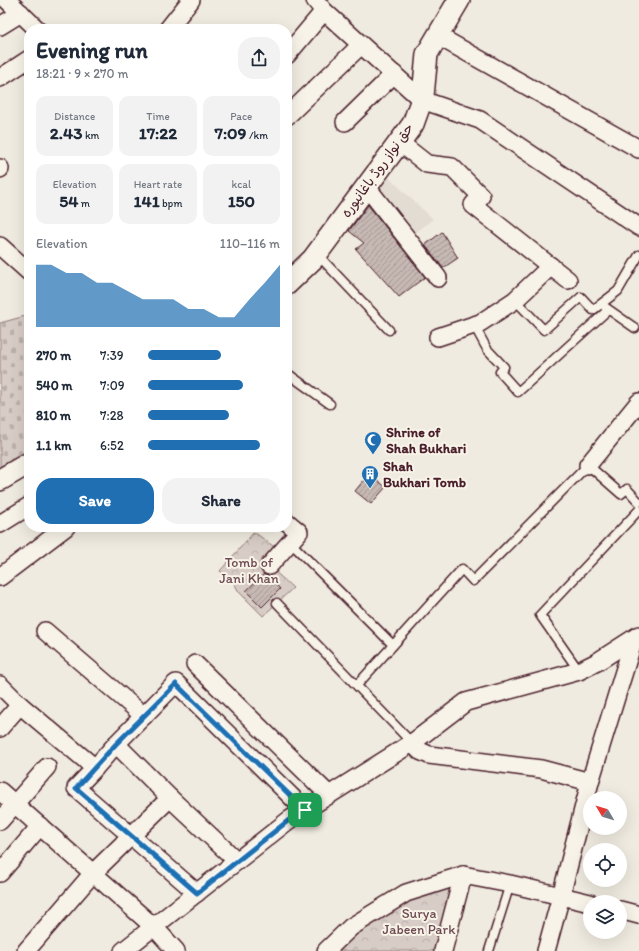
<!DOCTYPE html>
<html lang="en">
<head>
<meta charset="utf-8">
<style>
	body { margin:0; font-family:Itim,"Playpen Sans Arabic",sans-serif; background:#f2f2f3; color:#1f2937; height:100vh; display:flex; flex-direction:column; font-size:15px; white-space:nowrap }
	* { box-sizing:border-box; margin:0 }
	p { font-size:13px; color:#747a83 }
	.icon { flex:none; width:22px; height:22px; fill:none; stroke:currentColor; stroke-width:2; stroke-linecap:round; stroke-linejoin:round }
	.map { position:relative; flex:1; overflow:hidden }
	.side { position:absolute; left:24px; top:24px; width:268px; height:508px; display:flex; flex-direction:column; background:#fff; border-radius:16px; box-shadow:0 4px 16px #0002 }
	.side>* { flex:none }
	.needle { width:26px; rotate:308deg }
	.fabs { position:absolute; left:583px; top:791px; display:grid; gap:8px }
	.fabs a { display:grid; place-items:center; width:44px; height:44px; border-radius:50%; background:#fff; box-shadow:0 4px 16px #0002; font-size:20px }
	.pin { position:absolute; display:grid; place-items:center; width:34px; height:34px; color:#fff; margin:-17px; border-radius:8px; box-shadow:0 2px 6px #0006 }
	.round { display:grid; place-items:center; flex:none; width:42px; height:42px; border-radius:16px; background:#f2f2f3 }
	.headline { display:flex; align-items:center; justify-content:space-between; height:68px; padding:0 12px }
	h1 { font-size:22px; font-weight:800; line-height:30px }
	.metrics { display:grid; grid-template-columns:repeat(3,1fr); gap:6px; height:68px; padding:4px 12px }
	.metrics div { display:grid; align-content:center; border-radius:10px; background:#f2f2f3; text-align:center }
	.metrics b { font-size:17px; font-weight:800 }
	.metrics small { font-size:11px; font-weight:400 }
	.metrics p { font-size:11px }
	.chart { height:112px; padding:8px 12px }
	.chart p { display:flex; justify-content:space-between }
	.chart svg { width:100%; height:72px; margin-top:4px; fill:#1f6fb2; opacity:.7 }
	.button { display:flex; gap:8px; margin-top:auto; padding:8px 12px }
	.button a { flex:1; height:46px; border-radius:16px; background:#1f6fb2; color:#fff; font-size:16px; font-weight:800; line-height:46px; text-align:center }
	.button a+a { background:#f2f2f3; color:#1f2937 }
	ul { padding:0 12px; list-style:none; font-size:13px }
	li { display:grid; grid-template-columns:64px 48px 1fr; align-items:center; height:30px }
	li i { height:10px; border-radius:5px; background:#1f6fb2 }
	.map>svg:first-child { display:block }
	.built { fill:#e3dcd2 }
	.forest { fill:url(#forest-crowns); stroke:#917678 }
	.cemetery { fill:url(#cemetery-stones); stroke:#917678 }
	.building { fill:url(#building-hatch); stroke:#4a1f2b }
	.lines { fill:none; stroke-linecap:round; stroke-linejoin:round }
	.service-casing { stroke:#4a1f2b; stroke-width:11 }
	.minor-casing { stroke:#4a1f2b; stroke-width:20 }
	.tertiary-casing { stroke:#4a1f2b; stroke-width:24 }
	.service { stroke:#f7f3e8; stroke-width:8 }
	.minor { stroke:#f7f3e8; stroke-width:17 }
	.tertiary { stroke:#f7f3e8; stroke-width:21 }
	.route-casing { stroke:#fff; stroke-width:8 }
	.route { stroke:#1f6fb2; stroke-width:5 }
	.labels { text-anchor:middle; stroke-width:4; stroke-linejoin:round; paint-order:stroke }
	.street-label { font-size:14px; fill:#4a1f2b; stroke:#f7f3e8 }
	.poi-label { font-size:14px; font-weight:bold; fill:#4a1f2b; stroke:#f7f3e8; text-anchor:start }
	.park-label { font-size:14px; fill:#6e4a52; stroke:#f7f3e8 }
</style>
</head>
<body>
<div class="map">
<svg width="639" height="951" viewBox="0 0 639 951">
	<defs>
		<pattern id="forest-crowns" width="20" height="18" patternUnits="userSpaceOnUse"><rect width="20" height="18" fill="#d8cdc6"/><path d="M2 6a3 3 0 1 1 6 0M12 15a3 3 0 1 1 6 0" fill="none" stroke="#bbb0aa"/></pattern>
		<pattern id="cemetery-stones" width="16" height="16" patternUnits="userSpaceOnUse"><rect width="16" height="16" fill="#d8cdc6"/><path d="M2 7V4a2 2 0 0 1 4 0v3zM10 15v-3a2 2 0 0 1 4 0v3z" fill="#bbb0aa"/></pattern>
		<pattern id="building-hatch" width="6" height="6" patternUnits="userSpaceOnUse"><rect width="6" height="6" fill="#c6b8b3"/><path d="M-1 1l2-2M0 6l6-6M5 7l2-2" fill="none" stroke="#a39592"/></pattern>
	</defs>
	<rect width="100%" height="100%" fill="#f0ebe0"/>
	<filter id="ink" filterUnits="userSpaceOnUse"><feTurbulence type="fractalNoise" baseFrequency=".025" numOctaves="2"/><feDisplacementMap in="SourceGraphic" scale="8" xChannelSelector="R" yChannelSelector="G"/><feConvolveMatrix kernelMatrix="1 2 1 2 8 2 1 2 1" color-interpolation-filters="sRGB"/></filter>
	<g filter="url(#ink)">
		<polygon class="built" points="385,174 433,219 412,236 374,190"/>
		<g class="forest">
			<polygon points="254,532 281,552 269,566 293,588 263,616 239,592 234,583 220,571"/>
			<polygon points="463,875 443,951 326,951 351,927"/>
		</g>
		<polygon class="cemetery" points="29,315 29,453 0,470 0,323"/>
		<g class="building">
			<polygon points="368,205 425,277 399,297 356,249 364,243 349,231"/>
			<polygon points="442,232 458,258 443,268 425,245"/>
			<polygon points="369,474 386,487 371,504 355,491"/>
			<polygon points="264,574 268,576 280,589 262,607 246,591"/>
		</g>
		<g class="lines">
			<defs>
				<g id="service">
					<polyline points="317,254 389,330"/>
					<polyline points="515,300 544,330 581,297 593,310 618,291 639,255"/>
					<polyline points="605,307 635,328"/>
					<polyline points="474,325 487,349 504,367 500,372 518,392 608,310"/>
					<polyline points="287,373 330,404"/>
					<polyline points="290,542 393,645"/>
					<polyline points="277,603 412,743"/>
					<polyline points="579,671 540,615 639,510"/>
					<polyline points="357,685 462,569 473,581 588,465 621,494 627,489 639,502"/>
					<polyline points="489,951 510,884"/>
				</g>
				<g id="minor">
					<polyline points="7,0 37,29"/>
					<polyline points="315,0 324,11 422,100 480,120 639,227"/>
					<polyline points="0,26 21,13"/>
					<polyline points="168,29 191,0"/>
					<polyline points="438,36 639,149"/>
					<polyline points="287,55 324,11"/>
					<polyline points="0,78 29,59"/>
					<polyline points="287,116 361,45"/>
					<polyline points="345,122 394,74"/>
					<polyline points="399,142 427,164 452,167 481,196 473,205 568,280"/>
					<polyline points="0,168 0,169"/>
					<polyline points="366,186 438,278"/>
					<polyline points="0,246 29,272"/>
					<polyline points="438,337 480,323 515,300 551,266"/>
					<polyline points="588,465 639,402"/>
					<polyline points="0,524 29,506"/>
					<polyline points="269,566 299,532 287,522"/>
					<polyline points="0,577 66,527"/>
					<polyline points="45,631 144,716"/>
					<polyline points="195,664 329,795"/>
					<polyline points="0,685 20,705 95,768 76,788 197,893"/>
					<polyline points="0,728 20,705"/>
					<polyline points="412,743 420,751 429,755 541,769 590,782"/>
					<polyline points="116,744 170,798 237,861"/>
					<polyline points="95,768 116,744 176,683 305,810"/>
					<polyline points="0,791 154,927 176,951"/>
					<polyline points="0,821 47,767"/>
					<polyline points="0,873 40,826"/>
					<polyline points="620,910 639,915"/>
					<polyline points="26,951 93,873 170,798"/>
					<polyline points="123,951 289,820 412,743 466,702 579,671 597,662 639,635"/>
					<polyline points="326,951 351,927 406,893 463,875"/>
					<polyline points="443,951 463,875 510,884 561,896 590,782 634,639"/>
					<polyline points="546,951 561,896 590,903"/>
				</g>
				<g id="tertiary">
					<polyline points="287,284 313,259 413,124 423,96 427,54 459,0"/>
					<polyline points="0,480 29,463"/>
				</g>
			</defs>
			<use href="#service" class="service-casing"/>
			<use href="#minor" class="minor-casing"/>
			<use href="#tertiary" class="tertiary-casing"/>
			<use href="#service" class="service"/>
			<use href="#minor" class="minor"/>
			<use href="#tertiary" class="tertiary"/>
		</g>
	</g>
	<g class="lines" filter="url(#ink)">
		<defs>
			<polygon id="route" points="176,684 305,810 289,820 197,893 76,788 116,744"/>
		</defs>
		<use href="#route" class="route-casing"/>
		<use href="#route" class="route"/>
	</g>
	<defs>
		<symbol id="mosque-pin" viewBox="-11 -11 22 30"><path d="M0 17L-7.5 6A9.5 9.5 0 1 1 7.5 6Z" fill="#1f6fb2" stroke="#f7f3e8"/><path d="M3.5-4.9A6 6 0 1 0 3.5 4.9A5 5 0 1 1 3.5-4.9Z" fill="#fff"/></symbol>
		<symbol id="building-pin" viewBox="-11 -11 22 30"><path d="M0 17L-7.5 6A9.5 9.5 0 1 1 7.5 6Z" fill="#1f6fb2" stroke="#f7f3e8"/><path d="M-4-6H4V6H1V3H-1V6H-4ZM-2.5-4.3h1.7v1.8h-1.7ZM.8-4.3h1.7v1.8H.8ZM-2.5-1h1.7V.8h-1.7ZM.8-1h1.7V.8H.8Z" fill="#fff"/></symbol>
	</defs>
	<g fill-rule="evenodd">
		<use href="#mosque-pin" x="363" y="430" width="20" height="27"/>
		<use href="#building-pin" x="360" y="464" width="20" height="27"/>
	</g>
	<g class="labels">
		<g class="street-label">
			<text transform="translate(377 170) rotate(-54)" y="5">حق نواز روڈ باغانپورہ</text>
		</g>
		<g class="poi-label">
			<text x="386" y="437">Shrine of<tspan x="386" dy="16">Shah Bukhari</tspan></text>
			<text x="383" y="471">Shah<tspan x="383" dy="16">Bukhari Tomb</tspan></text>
		</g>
		<g class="park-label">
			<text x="249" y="567">Tomb of<tspan x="249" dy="16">Jani Khan</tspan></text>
			<text x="419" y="918">Surya<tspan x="419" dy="16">Jabeen Park</tspan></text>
		</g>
	</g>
</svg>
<div class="fabs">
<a><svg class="needle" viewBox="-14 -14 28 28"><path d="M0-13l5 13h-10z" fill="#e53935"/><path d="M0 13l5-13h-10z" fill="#747a83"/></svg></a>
<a><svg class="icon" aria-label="locate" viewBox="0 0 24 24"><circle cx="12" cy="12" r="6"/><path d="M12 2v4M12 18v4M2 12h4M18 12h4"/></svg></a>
<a><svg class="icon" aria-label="layers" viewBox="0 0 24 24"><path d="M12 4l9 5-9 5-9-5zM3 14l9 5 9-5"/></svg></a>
</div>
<div class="pin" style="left:305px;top:810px;background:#1e9e55"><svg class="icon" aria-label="arrive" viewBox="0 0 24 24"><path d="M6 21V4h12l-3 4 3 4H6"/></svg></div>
<section class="side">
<div class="headline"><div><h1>Evening run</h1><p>18:21 · 9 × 270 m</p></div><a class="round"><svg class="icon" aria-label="share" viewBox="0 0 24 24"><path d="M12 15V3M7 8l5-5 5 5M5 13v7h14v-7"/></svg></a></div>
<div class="metrics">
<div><p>Distance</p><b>2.43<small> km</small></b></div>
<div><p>Time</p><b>17:22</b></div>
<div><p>Pace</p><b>7:09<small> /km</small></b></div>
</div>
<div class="metrics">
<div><p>Elevation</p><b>54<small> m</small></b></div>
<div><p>Heart rate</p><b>141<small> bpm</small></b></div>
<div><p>kcal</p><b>150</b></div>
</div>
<div class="chart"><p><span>Elevation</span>110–116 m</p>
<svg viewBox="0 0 160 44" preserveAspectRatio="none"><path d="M0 44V6L10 6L20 11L30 11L40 17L50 17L60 22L70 27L80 27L90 27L100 33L110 33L120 38L130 38L140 27L150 17L160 6V44z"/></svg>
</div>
<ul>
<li><b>270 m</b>7:39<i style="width:55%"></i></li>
<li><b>540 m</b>7:09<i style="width:72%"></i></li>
<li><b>810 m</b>7:28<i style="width:61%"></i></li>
<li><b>1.1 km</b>6:52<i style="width:85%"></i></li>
</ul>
<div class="button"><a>Save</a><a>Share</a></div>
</section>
</div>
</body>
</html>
